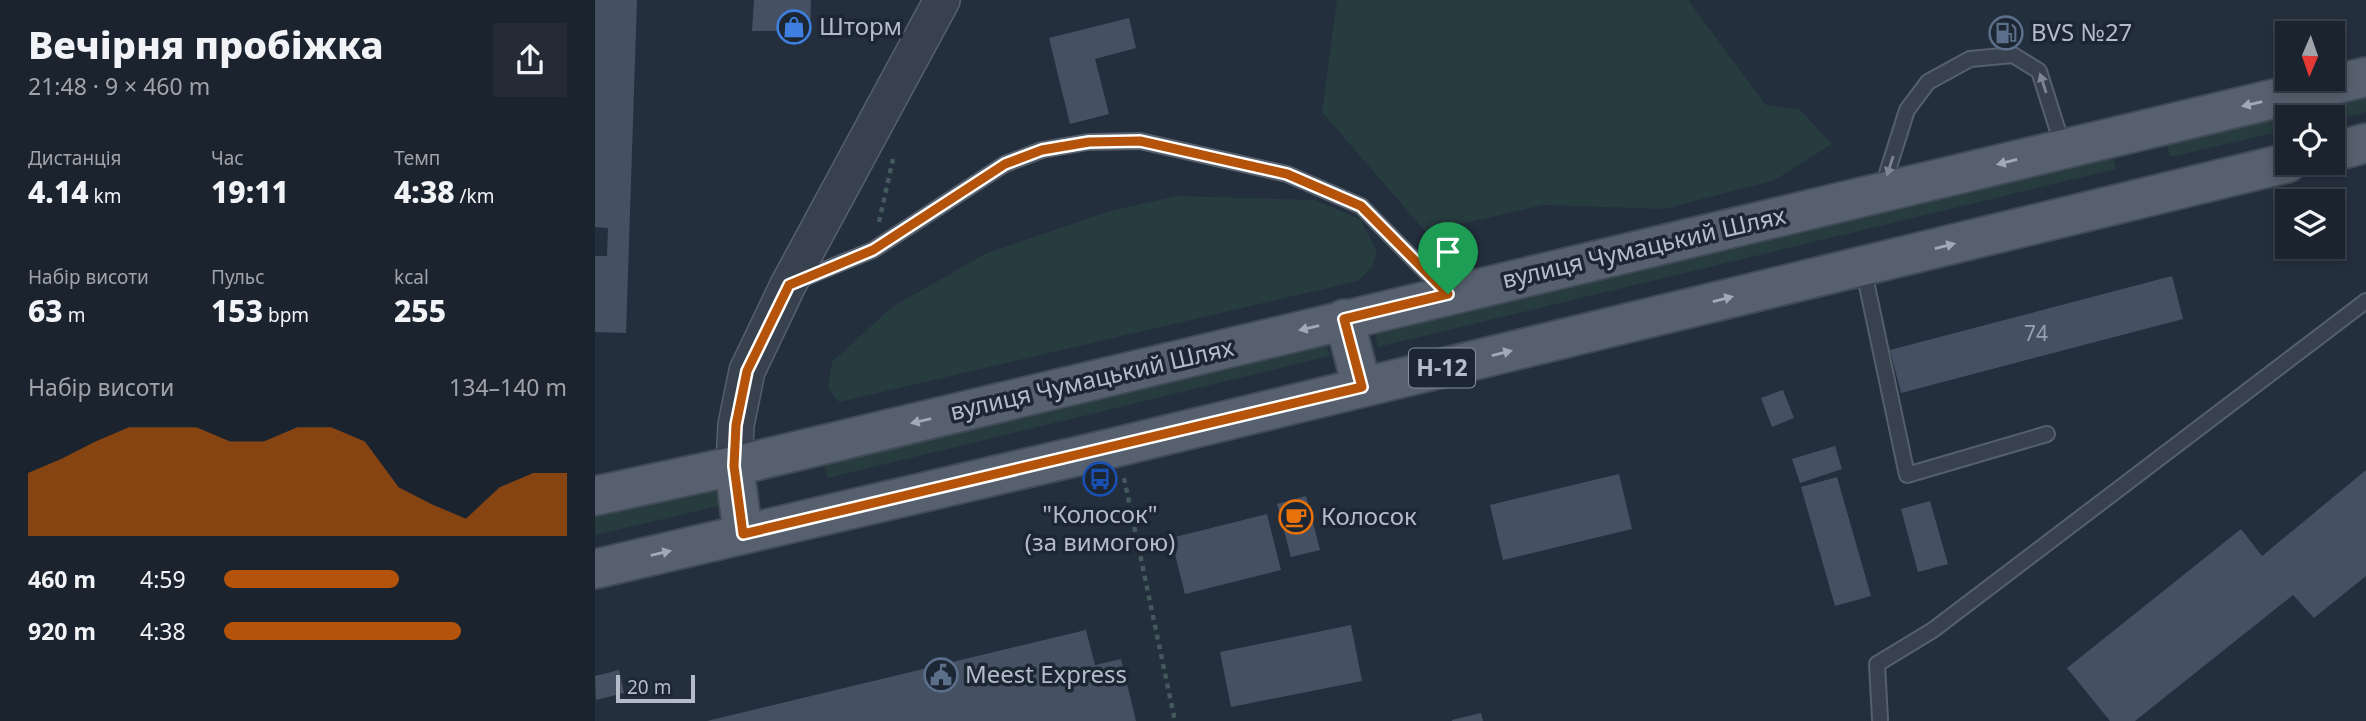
<!DOCTYPE html>
<html lang="uk">
<head>
<meta charset="utf-8">
<style>
	body { margin:0; font-family:"Noto Sans",sans-serif; background:#242b36; color:#f1f3f6; height:100vh; display:flex; flex-direction:column; font-size:26px; white-space:nowrap }
	* { box-sizing:border-box; margin:0 }
	p { font-size:23px; color:#a0a4aa }
	.icon { flex:none; width:38px; height:38px; fill:none; stroke:currentColor; stroke-width:2; stroke-linecap:round; stroke-linejoin:round }
	.map { position:relative; flex:1; overflow:hidden }
	.sheet { display:flex; flex-direction:column; background:#1b232e; width:595px }
	.sheet>* { flex:none }
	.needle { width:46px; rotate:182deg }
	.buttons { position:absolute; left:1680px; top:21px; display:grid; gap:14px }
	.buttons a { display:grid; place-items:center; width:70px; height:70px; border-radius:0px; background:#1b232e; box-shadow:0 4px 10px #0003,0 0 0 2px #39404a; font-size:35px }
	.scale { position:absolute; left:21px; bottom:18px; width:79px; box-sizing:border-box; padding-left:7px; border:4px solid #b4bcc9; border-top:0; font-size:19px; line-height:24px; white-space:nowrap; color:#b4bcc9; -webkit-text-stroke:5px #1d2633; paint-order:stroke }
	.pin { position:absolute; display:grid; place-items:center; width:60px; height:60px; color:#fff; margin:-72px -30px; border-radius:50% 50% 50% 0; rotate:-45deg; box-shadow:0 0 7px #0007 }
	.pin .icon { rotate:45deg }
	.round { display:grid; place-items:center; flex:none; width:74px; height:74px; border-radius:0px; background:#242b36 }
	.summary { display:flex; align-items:center; justify-content:space-between; height:119px; padding:0 28px }
	h1 { font-size:38px; font-weight:800; line-height:52px }
	.stats { display:grid; grid-template-columns:repeat(3,1fr); gap:10px; height:119px; padding:7px 28px }
	.stats div { display:grid; align-content:center }
	.stats b { font-size:30px; font-weight:800 }
	.stats small { font-size:19px; font-weight:400 }
	.stats p { font-size:19px }
	.chart { height:196px; padding:14px 28px }
	.chart p { display:flex; justify-content:space-between }
	.chart svg { width:100%; height:126px; margin-top:7px; fill:#b45309; opacity:.7 }
	ul { padding:0 28px; list-style:none; font-size:23px }
	li { display:grid; grid-template-columns:112px 84px 1fr; align-items:center; height:52px }
	li i { height:18px; border-radius:9px; background:#b45309 }
	main { display:flex; flex:1; min-height:0 }
	.map>svg:first-child { display:block }
	.green { fill:#263c3f }
	.building { fill:#455162 }
	.lines { fill:none; stroke-linecap:round; stroke-linejoin:round }
	.service-casing { stroke:#565f6c; stroke-width:18 }
	.tertiary-casing { stroke:#565f6c; stroke-width:38 }
	.primary-casing { stroke:#414a57; stroke-width:42 }
	.path { stroke:#44595c; stroke-width:4.5; stroke-dasharray:5 5; stroke-linecap:butt }
	.service { stroke:#38414e; stroke-width:14 }
	.tertiary { stroke:#38414e; stroke-width:35 }
	.primary { stroke:#56606e; stroke-width:38 }
	.oneway { fill:#7c8592 }
	.oneway2 { fill:#a1aab7 }
	.route-casing { stroke:#fff; stroke-width:14 }
	.route { stroke:#b45309; stroke-width:9 }
	.labels { text-anchor:middle; stroke-width:7; stroke-linejoin:round; paint-order:stroke }
	.number-label { font-size:21px; fill:#98a1af }
	.shield { fill:#1d2633; stroke:#878f9c; stroke-width:2 }
	.shield-label { font-size:23px; font-weight:bold; fill:#b4bcc9 }
	.poi-label { font-size:24px; fill:#b4bcc9; stroke:#1d2633; text-anchor:start }
	.street-label { font-size:24px; fill:#b4bcc9; stroke:#1d2633 }
</style>
</head>
<body>
<main>
<section class="sheet">
<div class="summary"><div><h1>Вечірня пробіжка</h1><p>21:48 · 9 × 460 m</p></div><a class="round"><svg class="icon" aria-label="share" viewBox="0 0 24 24"><path d="M12 15V3M7 8l5-5 5 5M5 13v7h14v-7"/></svg></a></div>
<div class="stats">
<div><p>Дистанція</p><b>4.14<small> km</small></b></div>
<div><p>Час</p><b>19:11</b></div>
<div><p>Темп</p><b>4:38<small> /km</small></b></div>
</div>
<div class="stats">
<div><p>Набір висоти</p><b>63<small> m</small></b></div>
<div><p>Пульс</p><b>153<small> bpm</small></b></div>
<div><p>kcal</p><b>255</b></div>
</div>
<div class="chart"><p><span>Набір висоти</span>134–140 m</p>
<svg viewBox="0 0 160 44" preserveAspectRatio="none"><path d="M0 44V22L10 17L20 11L30 6L40 6L50 6L60 11L70 11L80 6L90 6L100 11L110 27L120 33L130 38L140 27L150 22L160 22V44z"/></svg>
</div>
<ul>
<li><b>460 m</b>4:59<i style="width:51%"></i></li>
<li><b>920 m</b>4:38<i style="width:69%"></i></li>
</ul>
</section>
<div class="map">
<svg width="1771" height="721" viewBox="0 0 1771 721">
	<rect width="100%" height="100%" fill="#242f3e"/>
	<g class="green">
		<polygon points="742,0 1093,0 1171,105 1205,110 1237,144 1180,180 1069,209 948,205 831,232 727,112"/>
		<polygon points="1771,89 1771,112 1738,120 1738,117 1692,117 1692,130 1575,157 1570,135"/>
		<polygon points="1516,150 1521,169 783,347 779,328"/>
		<polygon points="582,196 719,200 765,219 782,251 777,267 763,281 244,402 233,388 237,362 297,307 390,254 515,211"/>
		<polygon points="730,335 735,356 233,478 227,457"/>
		<polygon points="119,483 124,506 0,535 0,510"/>
	</g>
	<g class="building">
		<polygon points="0,0 42,0 31,333 0,332 0,256 12,256 13,228 0,227"/>
		<polygon points="159,0 216,0 215,31 157,31"/>
		<polygon points="534,18 541,48 500,59 514,114 475,124 454,38"/>
		<polygon points="1577,276 1588,319 1306,393 1295,350"/>
		<polygon points="1188,390 1199,418 1177,427 1166,398"/>
		<polygon points="1240,446 1247,469 1205,483 1197,459"/>
		<polygon points="1771,470 1771,576 1719,618 1698,595 1540,721 1515,721 1472,668 1646,529 1667,556"/>
		<polygon points="1024,474 1037,529 908,560 895,505"/>
		<polygon points="1242,477 1276,596 1240,606 1206,487"/>
		<polygon points="711,496 725,550 696,557 682,504"/>
		<polygon points="1335,501 1353,564 1323,572 1306,509"/>
		<polygon points="672,514 686,570 590,594 576,538"/>
		<polygon points="756,625 767,681 636,707 625,652"/>
		<polygon points="491,630 500,665 526,659 541,721 112,721"/>
		<polygon points="24,670 29,693 1,700 0,676"/>
		<polygon points="886,713 888,721 857,721 857,720"/>
	</g>
	<g class="lines">
		<defs>
			<g id="service">
				<polyline points="1287,189 1312,110 1333,82 1375,59 1418,55 1444,71 1468,147"/>
				<polyline points="1268,267 1312,475 1452,434"/>
				<polyline points="202,281 278,250 410,164 447,150 493,142 545,141 692,174 766,206 852,293"/>
				<polyline points="1285,719 1282,664 1338,630 1771,301"/>
			</g>
			<polyline id="tertiary" points="139,466 141,425 152,371 193,285 347,0"/>
			<g id="primary">
				<polyline points="1738,152 1771,143"/>
				<polyline points="749,319 767,387"/>
				<polyline points="139,466 148,534"/>
				<polyline points="0,496 139,466 1771,77"/>
				<polyline points="0,569 522,447 1692,163"/>
			</g>
		</defs>
		<use href="#service" class="service-casing"/>
		<use href="#tertiary" class="tertiary-casing"/>
		<use href="#primary" class="primary-casing"/>
		<g class="path">
			<polyline points="284,222 298,159"/>
			<polyline points="529,478 580,721"/>
		</g>
		<use href="#service" class="service"/>
		<use href="#tertiary" class="tertiary"/>
		<use href="#primary" class="primary"/>
	</g>
	<defs><path id="oneway-solid" d="M-6-.8H1V-3.2L6.5 0L1 3.2V.8H-6Z" transform="scale(1.75)"/></defs>
	<g class="oneway">
		<use href="#oneway-solid" transform="translate(1448 83) rotate(-108)"/>
		<use href="#oneway-solid" transform="translate(1295 166) rotate(108)"/>
	</g>
	<g class="oneway2">
		<use href="#oneway-solid" transform="translate(1657 104) rotate(167)"/>
		<use href="#oneway-solid" transform="translate(1412 162) rotate(166)"/>
		<use href="#oneway-solid" transform="translate(1350 246) rotate(-14)"/>
		<use href="#oneway-solid" transform="translate(1128 299) rotate(-14)"/>
		<use href="#oneway-solid" transform="translate(714 328) rotate(167)"/>
		<use href="#oneway-solid" transform="translate(907 353) rotate(-14)"/>
		<use href="#oneway-solid" transform="translate(326 421) rotate(167)"/>
		<use href="#oneway-solid" transform="translate(66 553) rotate(-13)"/>
	</g>
	<g class="lines">
		<defs>
			<polygon id="route" points="545,141 692,174 766,206 853,294 749,319 767,387 148,534 139,466 141,425 152,371 194,285 278,250 410,164 447,150 494,142"/>
		</defs>
		<use href="#route" class="route-casing"/>
		<use href="#route" class="route"/>
	</g>
	<defs>
		<symbol id="shop-ring" viewBox="-11 -11 22 22"><circle r="9.5" fill="#1d2633" stroke="#3f7fe0" stroke-width="1.5"/><path d="M-5-2.5h2.3a2.7 3.5 0 0 1 5.4 0H5L5.5 6h-11ZM-1.5-2.5h3a1.5 2.3 0 0 0-3 0Z" fill="#3f7fe0"/></symbol>
		<symbol id="fuel-ring" viewBox="-11 -11 22 22"><circle r="9.5" fill="#1d2633" stroke="#5c6f8a" stroke-width="1.5"/><path d="M-5.5-6h7V0h2V4h1.3V-2.5L3-4.5l.8-.8L6-3V5H2.5V1h-1V6h-7ZM-4.2-4.7v3.2H.2V-4.7Z" fill="#5c6f8a"/></symbol>
		<symbol id="bus-ring" viewBox="-11 -11 22 22"><circle r="9.5" fill="#1d2633" stroke="#1a4fb4" stroke-width="1.5"/><path d="M-5-6H5V4H4V6H2V4H-2V6H-4V4H-5ZM-3.5-4V0h7V-4ZM-3.5 1.2v1.5H-2V1.2ZM2 1.2v1.5H3.5V1.2Z" fill="#1a4fb4"/></symbol>
		<symbol id="cafe-ring" viewBox="-11 -11 22 22"><circle r="9.5" fill="#1d2633" stroke="#e8710a" stroke-width="1.5"/><path d="M-5.5-4.5H6V0H3Q3 3.5 0 3.5H-2.5Q-5.5 3.5-5.5 0ZM3-3.2v2h1.7v-2ZM-6 4.5H4V6H-6Z" fill="#e8710a"/></symbol>
		<symbol id="civic-ring" viewBox="-11 -11 22 22"><circle r="9.5" fill="#1d2633" stroke="#5c6f8a" stroke-width="1.5"/><path d="M-.6-6.5H3V-4.5H.6V-3L4-1V1h2V6H-6V1h2V-1L-.6-3ZM-1.2 2.5V6h2.4V2.5Z" fill="#5c6f8a"/></symbol>
	</defs>
	<g fill-rule="evenodd">
		<use href="#shop-ring" x="180" y="8" width="38" height="38"/>
		<use href="#fuel-ring" x="1392" y="14" width="38" height="38"/>
		<use href="#bus-ring" x="486" y="460" width="38" height="38"/>
		<use href="#cafe-ring" x="682" y="498" width="38" height="38"/>
		<use href="#civic-ring" x="327" y="656" width="38" height="38"/>
	</g>
	<g class="labels">
		<g class="number-label">
			<text x="1441" y="341">74</text>
		</g>
		<rect class="shield" x="814" y="348.5" width="66" height="39" rx="5"/>
		<g class="shield-label">
			<text x="847" y="376">Н-12</text>
		</g>
		<g class="poi-label">
			<text x="224" y="35">Шторм</text>
			<text x="1436" y="41">BVS №27</text>
			<text x="505" y="523" text-anchor="middle">"Колосок"<tspan x="505" dy="28">(за вимогою)</tspan></text>
			<text x="726" y="525">Колосок</text>
			<text x="370" y="683">Meest Express</text>
		</g>
		<g class="street-label">
			<text transform="translate(1049 248) rotate(-13)" y="8">вулиця Чумацький Шлях</text>
			<text transform="translate(497 380) rotate(-13)" y="8">вулиця Чумацький Шлях</text>
		</g>
	</g>
</svg>
<div class="buttons">
<a><svg class="needle" viewBox="-14 -14 28 28"><path d="M0-13l5 13h-10z" fill="#e53935"/><path d="M0 13l5-13h-10z" fill="#a0a4aa"/></svg></a>
<a><svg class="icon" aria-label="locate" viewBox="0 0 24 24"><circle cx="12" cy="12" r="6"/><path d="M12 2v4M12 18v4M2 12h4M18 12h4"/></svg></a>
<a><svg class="icon" aria-label="layers" viewBox="0 0 24 24"><path d="M12 4l9 5-9 5-9-5zM3 14l9 5 9-5"/></svg></a>
</div>
<div class="scale">20 m</div>
<div class="pin" style="left:853px;top:294px;background:#1e9e55"><svg class="icon" aria-label="arrive" viewBox="0 0 24 24"><path d="M6 21V4h12l-3 4 3 4H6"/></svg></div>
</div>
</main>
</body>
</html>
